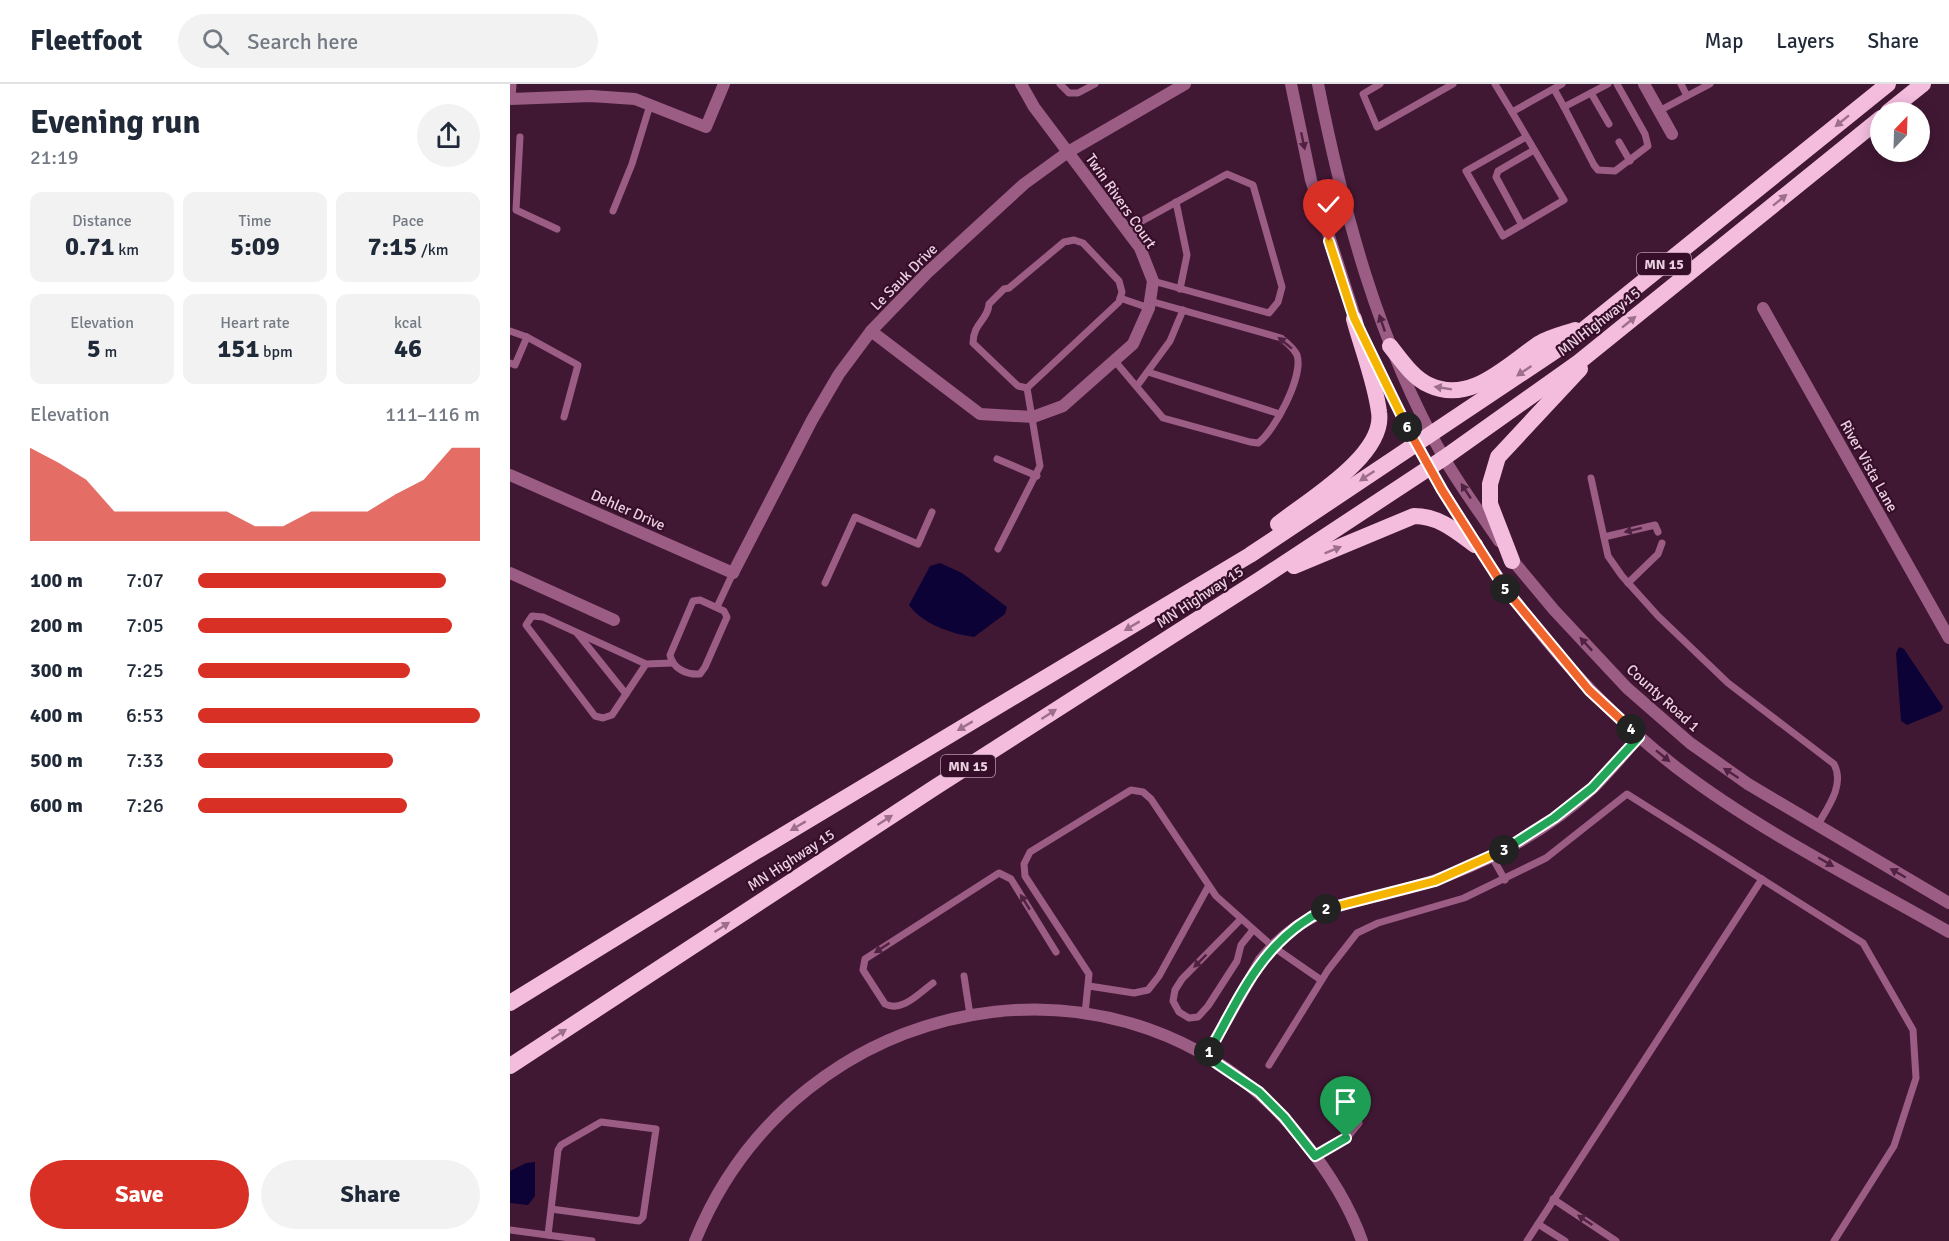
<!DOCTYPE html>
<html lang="en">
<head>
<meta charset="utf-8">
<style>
	body { margin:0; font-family:Signika,sans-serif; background:#f2f2f3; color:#1f2937; height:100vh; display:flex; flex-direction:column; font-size:22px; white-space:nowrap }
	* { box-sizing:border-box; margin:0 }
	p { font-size:20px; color:#747a83 }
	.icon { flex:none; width:33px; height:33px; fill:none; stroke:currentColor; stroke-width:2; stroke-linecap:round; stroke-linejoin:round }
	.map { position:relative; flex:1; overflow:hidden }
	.sheet { display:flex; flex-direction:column; background:#fff; width:510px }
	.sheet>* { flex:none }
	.needle { width:39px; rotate:23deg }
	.tools { position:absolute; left:1360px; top:18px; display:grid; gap:12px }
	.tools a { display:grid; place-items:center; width:60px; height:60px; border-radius:50%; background:#fff; box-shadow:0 3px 15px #0003; font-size:30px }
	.pin { position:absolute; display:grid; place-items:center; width:51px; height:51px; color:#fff; margin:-62px -26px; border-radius:50% 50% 50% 0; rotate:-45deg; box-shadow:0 0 6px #0007 }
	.pin .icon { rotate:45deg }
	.km { position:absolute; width:30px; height:30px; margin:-15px; border-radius:50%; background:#222; color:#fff; font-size:16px; line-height:30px; text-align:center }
	.round { display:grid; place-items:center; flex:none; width:63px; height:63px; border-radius:32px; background:#f2f2f3 }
	.overview { display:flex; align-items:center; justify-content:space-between; height:102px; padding:0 30px }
	h1 { font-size:33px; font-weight:800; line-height:45px }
	.figures { display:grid; grid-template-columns:repeat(3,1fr); gap:9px; height:102px; padding:6px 30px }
	.figures div { display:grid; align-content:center; border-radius:12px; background:#f2f2f3; text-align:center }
	.figures b { font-size:26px; font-weight:800 }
	.figures small { font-size:16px; font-weight:400 }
	.figures p { font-size:16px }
	.chart { height:168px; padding:12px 30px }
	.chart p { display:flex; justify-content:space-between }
	.chart svg { width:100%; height:108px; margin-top:6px; fill:#d93025; opacity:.7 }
	.button { display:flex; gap:12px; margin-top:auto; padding:12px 30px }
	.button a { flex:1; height:69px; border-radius:36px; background:#d93025; color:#fff; font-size:24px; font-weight:800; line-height:69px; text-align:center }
	.button a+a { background:#f2f2f3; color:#1f2937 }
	ul { padding:0 30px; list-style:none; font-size:20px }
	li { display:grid; grid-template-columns:96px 72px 1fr; align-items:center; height:45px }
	li i { height:15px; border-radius:8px; background:#d93025 }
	header { display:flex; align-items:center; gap:36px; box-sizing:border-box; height:84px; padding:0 30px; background:#fff; border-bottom:2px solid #e0e1e3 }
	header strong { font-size:28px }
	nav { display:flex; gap:33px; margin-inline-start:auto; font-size:21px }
	.search { width:420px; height:54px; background:#f2f2f3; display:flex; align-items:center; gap:15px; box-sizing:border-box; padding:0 21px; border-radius:33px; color:#747a83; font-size:22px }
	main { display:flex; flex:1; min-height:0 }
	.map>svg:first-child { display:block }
	.water { fill:#0d0235 }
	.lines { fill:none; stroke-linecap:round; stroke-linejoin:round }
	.service { stroke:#9c5d85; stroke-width:7 }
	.minor { stroke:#9c5d85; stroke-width:12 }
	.tertiary { stroke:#9c5d85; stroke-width:12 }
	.trunk { stroke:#f4bdde; stroke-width:16 }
	.oneway { fill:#9e6e8d }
	.oneway2 { fill:#502241 }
	.split-1-casing { stroke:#fff; stroke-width:12 }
	.split-2-casing { stroke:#fff; stroke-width:12 }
	.split-3-casing { stroke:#fff; stroke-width:12 }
	.split-4-casing { stroke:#fff; stroke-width:12 }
	.split-5-casing { stroke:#fff; stroke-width:12 }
	.split-6-casing { stroke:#fff; stroke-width:12 }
	.split-7-casing { stroke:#fff; stroke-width:12 }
	.split-1 { stroke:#22a559; stroke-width:8 }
	.split-2 { stroke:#22a559; stroke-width:8 }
	.split-3 { stroke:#f5b400; stroke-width:8 }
	.split-4 { stroke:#22a559; stroke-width:8 }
	.split-5 { stroke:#f0652b; stroke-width:8 }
	.split-6 { stroke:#f0652b; stroke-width:8 }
	.split-7 { stroke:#f5b400; stroke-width:8 }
	.labels { text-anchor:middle; stroke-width:4.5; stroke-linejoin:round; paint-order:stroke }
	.shield { fill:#360e2a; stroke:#b596a9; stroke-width:1.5 }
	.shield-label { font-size:14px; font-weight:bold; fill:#ebd0e0 }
	.street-label { font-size:15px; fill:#ebd0e0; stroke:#360e2a }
</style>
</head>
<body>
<header>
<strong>Fleetfoot</strong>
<div class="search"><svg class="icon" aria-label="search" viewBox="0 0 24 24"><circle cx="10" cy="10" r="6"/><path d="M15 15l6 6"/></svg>Search here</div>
<nav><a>Map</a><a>Layers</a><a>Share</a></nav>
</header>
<main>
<section class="sheet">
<div class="overview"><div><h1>Evening run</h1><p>21:19</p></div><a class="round"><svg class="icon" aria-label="share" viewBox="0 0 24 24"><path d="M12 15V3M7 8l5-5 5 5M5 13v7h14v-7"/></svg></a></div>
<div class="figures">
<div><p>Distance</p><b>0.71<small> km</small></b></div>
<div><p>Time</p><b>5:09</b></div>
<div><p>Pace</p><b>7:15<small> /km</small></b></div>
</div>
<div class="figures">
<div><p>Elevation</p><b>5<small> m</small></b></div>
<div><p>Heart rate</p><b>151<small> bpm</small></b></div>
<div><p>kcal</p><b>46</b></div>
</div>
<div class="chart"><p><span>Elevation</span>111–116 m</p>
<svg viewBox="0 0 160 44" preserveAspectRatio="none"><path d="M0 44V6L10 12L20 19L30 32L40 32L50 32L60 32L70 32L80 38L90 38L100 32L110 32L120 32L130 25L140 19L150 6L160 6V44z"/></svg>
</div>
<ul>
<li><b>100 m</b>7:07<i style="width:88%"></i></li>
<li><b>200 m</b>7:05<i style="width:90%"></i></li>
<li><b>300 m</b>7:25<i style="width:75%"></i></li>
<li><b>400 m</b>6:53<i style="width:100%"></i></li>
<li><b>500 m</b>7:33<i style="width:69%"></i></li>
<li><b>600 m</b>7:26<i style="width:74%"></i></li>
</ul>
<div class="button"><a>Save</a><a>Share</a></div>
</section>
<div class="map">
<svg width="1439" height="1157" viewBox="0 0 1439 1157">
	<rect width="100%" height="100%" fill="#411834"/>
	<g class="water">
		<path d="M430 479 452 489 497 523 495 530 464 553C442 550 412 540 399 521L420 482Z"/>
		<polygon points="1389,563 1394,565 1433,623 1431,627 1397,641 1391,637 1386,569"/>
		<polygon points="25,1078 25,1112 18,1121 0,1119 0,1087 16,1079"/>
	</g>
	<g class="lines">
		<g class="service">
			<polyline points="550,0 559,9 568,9 585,0"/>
			<polyline points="870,0 853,10 867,43 943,0"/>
			<polyline points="985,0 1002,28"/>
			<polyline points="1044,5 1054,23 1098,0"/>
			<polyline points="1081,9 1099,40"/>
			<polyline points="1177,12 1200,0"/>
			<polyline points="2,15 3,0"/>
			<polyline points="1054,23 1084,81 1088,86 1105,87 1138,62 1135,50 1107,0"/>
			<polyline points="1149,27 1177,12 1171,0"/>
			<polyline points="10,53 6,126 47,145"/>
			<polyline points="1016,53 956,87 993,152 1054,116 1002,28 1052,0"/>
			<polyline points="1109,58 1120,77"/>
			<polyline points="666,118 677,171 670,205"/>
			<polyline points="103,127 122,80 140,21"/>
			<polyline points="1012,141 986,93 988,87 1024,66"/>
			<polyline points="616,146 717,90 743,101 772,203 768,218 759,229 643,197"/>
			<polyline points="610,214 639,224"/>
			<polyline points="0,247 17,253 5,281 0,279"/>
			<polyline points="17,253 68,281 54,333"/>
			<path d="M604 276 653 334 740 358 748 359C764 348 794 292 787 271 784 264 776 258 771 254L640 217"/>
			<polyline points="638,288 770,330"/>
			<polyline points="627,302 660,257 673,226"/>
			<polyline points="487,375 527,392"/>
			<path d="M1081 394 1098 472 1112 492 1148 532 1218 599 1324 680C1335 701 1318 723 1307 742"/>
			<polyline points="1094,453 1145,441 1148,448"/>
			<path d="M488 465 530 382 517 304 508 302 463 259C463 239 478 236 479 220L494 205 499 204 554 158 564 156 573 159 609 197 612 208 609 218 517 304"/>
			<polyline points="315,499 345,433 408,460 422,428"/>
			<polyline points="1118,499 1148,470 1152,459"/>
			<path d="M190 516 214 527 217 533 195 583 190 590C177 591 163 585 160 571L183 517Z"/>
			<polyline points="207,523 223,489"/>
			<polyline points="67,549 116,610"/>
			<polyline points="136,580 102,631 93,634 85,632 16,541 22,532 33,533 136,580 162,579"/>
			<polyline points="982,773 995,796"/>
			<polyline points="731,835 672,895 665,906 663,917 669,928 679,934 688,933 698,922 727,877 731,861 743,846"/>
			<polyline points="454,892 460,931"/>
			<path d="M423 899C409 909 392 929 375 920L353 886 355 875 489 789 501 795 546 868"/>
			<polyline points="579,902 624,909 638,906 649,892 698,803"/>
			<polyline points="575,930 579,890 515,792 514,780 520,768 621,706 633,708 641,715 706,812 762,862 811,896"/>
			<polyline points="759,981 818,886 847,849 868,839 954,814 1036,774 1117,710 1353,859 1403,946 1406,994 1384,1062 1324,1157"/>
			<polyline points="805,1072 836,1055 849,1039"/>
			<polyline points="1043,1115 1106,1157"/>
			<polyline points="1028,1140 1055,1157"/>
			<polyline points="0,1146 82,1157"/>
			<polyline points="38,1151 48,1066 51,1061 91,1038 146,1045 133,1133 129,1137 41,1125"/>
			<polyline points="1017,1157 1252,795"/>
		</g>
		<g class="minor">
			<polyline points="1134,0 1162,50"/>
			<polyline points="0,15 81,12 125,15 196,43 214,0"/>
			<polyline points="1253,224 1439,554"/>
			<polyline points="361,247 470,330 523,333 553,322 623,260 639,224 643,197 630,164 524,23 511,0"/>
			<polyline points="0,489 104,536"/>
			<polyline points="223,489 302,336 329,290 361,247 417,189 514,100 558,68 675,0"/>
			<path d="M696 972 751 876C804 809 868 820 939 791 990 771 1043 742 1083 704 1099 688 1114 670 1129 653"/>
			<path d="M185 1157C287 905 619 840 793 1056 817 1086 839 1120 852 1157"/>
		</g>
		<g class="tertiary">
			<polyline points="781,0 801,96 848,242"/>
			<path d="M808 0C834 130 868 258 934 374 950 402 971 430 989 457"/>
			<path d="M860 268C935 426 1027 575 1167 684 1251 748 1348 796 1439 848"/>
			<polyline points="0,391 223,489"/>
			<polyline points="999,472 1044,526 1117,604 1180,659 1238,700 1439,819"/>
		</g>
		<g class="trunk">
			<polyline points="1378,28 1413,0"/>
			<path d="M880 262C891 276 903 294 919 301 961 321 998 280 1030 259 1040 253 1053 250 1065 246"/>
			<path d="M768 440C797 417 876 371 869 328 865 297 852 265 844 235"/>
			<polyline points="1002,477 980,420 980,400 988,373 1070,285"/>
			<path d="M784 482 904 432C929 432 946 447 965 461"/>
			<polyline points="0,919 245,768 740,471 1057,259 1378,0"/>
			<polyline points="0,982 424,704 749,496 934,374 1069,278 1371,34"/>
		</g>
	</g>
	<defs><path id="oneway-solid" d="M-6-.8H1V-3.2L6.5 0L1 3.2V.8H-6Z" transform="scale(1.5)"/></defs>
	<g class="oneway">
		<use href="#oneway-solid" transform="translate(1332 37) rotate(141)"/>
		<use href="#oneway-solid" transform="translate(1270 116) rotate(-39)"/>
		<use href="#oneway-solid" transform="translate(1119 238) rotate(-39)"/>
		<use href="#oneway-solid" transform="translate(1014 287) rotate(146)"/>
		<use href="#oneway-solid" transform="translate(933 304) rotate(-171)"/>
		<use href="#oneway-solid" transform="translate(857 392) rotate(146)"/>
		<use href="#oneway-solid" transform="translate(823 466) rotate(-22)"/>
		<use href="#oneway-solid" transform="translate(622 542) rotate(149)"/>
		<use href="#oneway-solid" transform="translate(539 630) rotate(-33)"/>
		<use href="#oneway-solid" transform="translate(455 642) rotate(149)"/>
		<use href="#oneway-solid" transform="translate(375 736) rotate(-33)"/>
		<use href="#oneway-solid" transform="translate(288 742) rotate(149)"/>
		<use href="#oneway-solid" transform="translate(212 843) rotate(-33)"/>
		<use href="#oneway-solid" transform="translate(49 950) rotate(-33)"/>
	</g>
	<g class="oneway2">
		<use href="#oneway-solid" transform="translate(793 57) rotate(78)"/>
		<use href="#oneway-solid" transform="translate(872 239) rotate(-109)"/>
		<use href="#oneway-solid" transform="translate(775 259) rotate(-141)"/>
		<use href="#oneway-solid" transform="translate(956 407) rotate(-123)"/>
		<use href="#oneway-solid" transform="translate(1123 446) rotate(166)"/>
		<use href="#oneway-solid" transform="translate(1076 560) rotate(-133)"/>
		<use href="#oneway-solid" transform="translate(1153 672) rotate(39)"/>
		<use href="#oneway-solid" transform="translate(1221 689) rotate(-147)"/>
		<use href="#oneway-solid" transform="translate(1316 778) rotate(30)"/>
		<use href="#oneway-solid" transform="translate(1388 789) rotate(-150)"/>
		<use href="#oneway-solid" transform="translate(515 818) rotate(-122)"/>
		<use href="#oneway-solid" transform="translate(372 864) rotate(147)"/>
		<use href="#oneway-solid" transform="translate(690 877) rotate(135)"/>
		<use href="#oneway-solid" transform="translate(1075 1136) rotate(-146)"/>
	</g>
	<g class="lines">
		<defs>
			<polyline id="split-1" points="699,968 696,972 749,1008 774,1033 805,1072 836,1054"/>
			<path id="split-2" d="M699 968C731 911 753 855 816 825"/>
			<polyline id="split-3" points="816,825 925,797 994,766"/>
			<polyline id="split-4" points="994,766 1044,734 1082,704 1129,653 1121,645"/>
			<polyline id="split-5" points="995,505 1079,606 1121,645"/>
			<polyline id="split-6" points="897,343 932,406 995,505"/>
			<polyline id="split-7" points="819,157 844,234 897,343"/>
		</defs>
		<use href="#split-1" class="split-1-casing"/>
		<use href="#split-2" class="split-2-casing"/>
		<use href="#split-3" class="split-3-casing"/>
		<use href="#split-4" class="split-4-casing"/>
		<use href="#split-5" class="split-5-casing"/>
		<use href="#split-6" class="split-6-casing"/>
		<use href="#split-7" class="split-7-casing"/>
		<use href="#split-1" class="split-1"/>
		<use href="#split-2" class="split-2"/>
		<use href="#split-3" class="split-3"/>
		<use href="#split-4" class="split-4"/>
		<use href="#split-5" class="split-5"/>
		<use href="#split-6" class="split-6"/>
		<use href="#split-7" class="split-7"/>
	</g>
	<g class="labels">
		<g class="shield">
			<rect x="1127" y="169" width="54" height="22" rx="4.5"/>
			<rect x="431" y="671" width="54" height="22" rx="4.5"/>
		</g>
		<g class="shield-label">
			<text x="1154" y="185">MN 15</text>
			<text x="458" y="687">MN 15</text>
		</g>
		<g class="street-label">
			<text transform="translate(611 117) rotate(55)" y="5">Twin Rivers Court</text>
			<text transform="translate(394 193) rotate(-45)" y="5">Le Sauk Drive</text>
			<text transform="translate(1089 238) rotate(-38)" y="5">MN Highway 15</text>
			<text transform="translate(1359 382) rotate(61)" y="5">River Vista Lane</text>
			<text transform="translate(118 426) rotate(24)" y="5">Dehler Drive</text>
			<text transform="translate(690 513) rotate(-33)" y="5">MN Highway 15</text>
			<text transform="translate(1153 614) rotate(42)" y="5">County Road 1</text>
			<text transform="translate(281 776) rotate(-33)" y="5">MN Highway 15</text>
		</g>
	</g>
</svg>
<div class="tools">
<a><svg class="needle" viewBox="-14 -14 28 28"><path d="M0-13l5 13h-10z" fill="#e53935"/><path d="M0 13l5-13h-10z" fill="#747a83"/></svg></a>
</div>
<div class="pin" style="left:836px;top:1054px;background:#1e9e55"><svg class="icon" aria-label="arrive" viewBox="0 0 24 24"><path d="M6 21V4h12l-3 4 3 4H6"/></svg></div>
<div class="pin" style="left:819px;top:157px;background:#d93025"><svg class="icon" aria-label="check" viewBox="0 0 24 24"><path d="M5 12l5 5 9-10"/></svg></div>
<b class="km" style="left:699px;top:968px">1</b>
<b class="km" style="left:816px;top:825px">2</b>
<b class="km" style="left:994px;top:766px">3</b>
<b class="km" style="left:1121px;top:645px">4</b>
<b class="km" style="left:995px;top:505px">5</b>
<b class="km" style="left:897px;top:343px">6</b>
</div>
</main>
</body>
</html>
